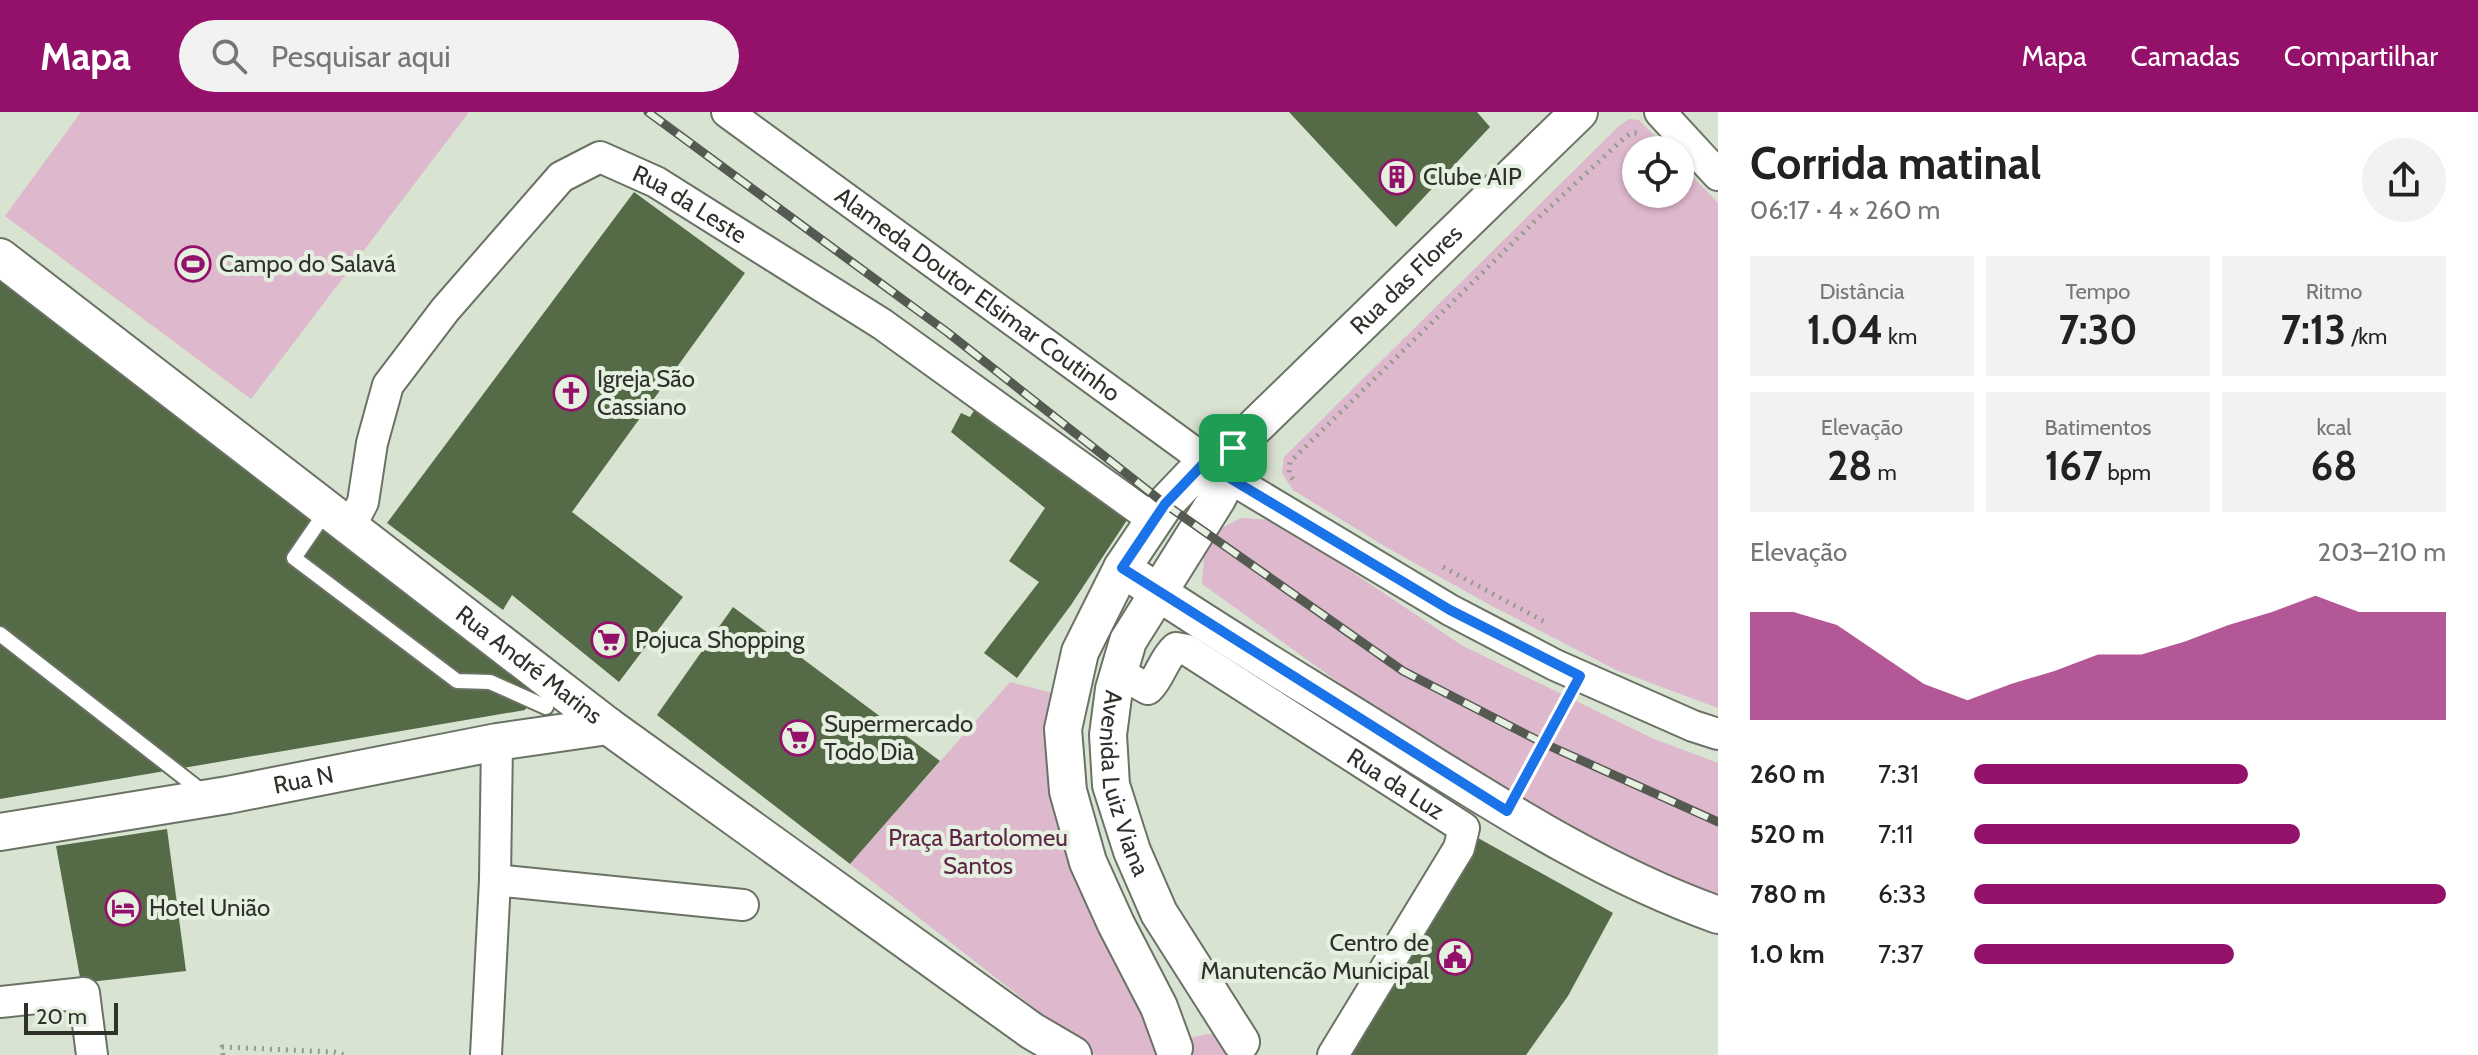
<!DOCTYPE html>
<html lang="pt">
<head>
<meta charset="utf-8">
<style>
	body { margin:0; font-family:Cabin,sans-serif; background:#f2f2f2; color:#222; height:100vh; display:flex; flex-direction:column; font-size:30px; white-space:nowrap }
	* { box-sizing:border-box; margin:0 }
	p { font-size:26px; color:#767676 }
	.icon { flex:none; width:44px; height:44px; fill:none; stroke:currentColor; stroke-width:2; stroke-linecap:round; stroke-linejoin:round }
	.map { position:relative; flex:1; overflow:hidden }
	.side { display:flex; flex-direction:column; background:#fff; width:760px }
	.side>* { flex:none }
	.controls { position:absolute; left:1622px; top:24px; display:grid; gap:16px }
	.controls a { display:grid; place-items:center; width:72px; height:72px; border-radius:50%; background:#fff; box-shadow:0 2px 6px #0004; font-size:40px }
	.scale { position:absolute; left:24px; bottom:20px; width:94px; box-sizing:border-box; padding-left:8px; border:4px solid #2e322b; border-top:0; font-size:22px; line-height:28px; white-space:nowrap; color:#2e322b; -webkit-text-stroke:6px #e6f0e0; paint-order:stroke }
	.pin { position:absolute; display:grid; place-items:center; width:68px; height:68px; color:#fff; margin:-34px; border-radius:16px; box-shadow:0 4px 12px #0006 }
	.round { display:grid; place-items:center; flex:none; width:84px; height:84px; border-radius:42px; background:#f2f2f2 }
	.head { display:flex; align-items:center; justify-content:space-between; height:136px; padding:0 32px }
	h1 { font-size:44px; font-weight:700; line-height:60px }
	.figures { display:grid; grid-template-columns:repeat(3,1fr); gap:12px; height:136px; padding:8px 32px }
	.figures div { display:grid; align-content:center; border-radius:0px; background:#f2f2f2; text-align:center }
	.figures b { font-size:40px; font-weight:700 }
	.figures small { font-size:22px; font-weight:400 }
	.figures p { font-size:22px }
	.chart { height:224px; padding:16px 32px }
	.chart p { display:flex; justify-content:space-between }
	.chart svg { width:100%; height:144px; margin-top:8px; fill:#94116b; opacity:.7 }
	ul { padding:0 32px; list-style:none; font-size:26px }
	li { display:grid; grid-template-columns:128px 96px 1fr; align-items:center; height:60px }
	li i { height:20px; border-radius:10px; background:#94116b }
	header { display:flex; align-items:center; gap:48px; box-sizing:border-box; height:112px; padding:0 40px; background:#94116b; color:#fff }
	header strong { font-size:38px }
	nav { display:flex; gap:44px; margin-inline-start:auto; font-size:28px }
	.search { width:560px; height:72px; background:#f2f2f2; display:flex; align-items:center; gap:20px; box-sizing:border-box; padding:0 28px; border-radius:44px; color:#767676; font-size:30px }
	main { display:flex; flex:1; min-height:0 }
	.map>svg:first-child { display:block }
	.green { fill:#deb8cc }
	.building { fill:#556b47 }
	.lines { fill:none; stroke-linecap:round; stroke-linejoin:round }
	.service-casing { stroke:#697264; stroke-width:18 }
	.minor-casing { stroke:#697264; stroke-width:34 }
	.tertiary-casing { stroke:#697264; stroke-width:40 }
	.path { stroke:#939b8e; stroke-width:5; stroke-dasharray:2 6; stroke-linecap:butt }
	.service { stroke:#fff; stroke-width:14 }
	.minor { stroke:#fff; stroke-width:30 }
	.tertiary { stroke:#fff; stroke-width:36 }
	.rail-casing { stroke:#545a51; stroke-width:9 }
	.rail { stroke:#e6f0e0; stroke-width:6; stroke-dasharray:18; stroke-linecap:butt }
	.route-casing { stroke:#fff; stroke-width:16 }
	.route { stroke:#1a73e8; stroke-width:10 }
	.labels { text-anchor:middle; stroke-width:8; stroke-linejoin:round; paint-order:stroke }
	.poi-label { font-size:24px; fill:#2e322b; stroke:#e6f0e0; text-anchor:start }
	.street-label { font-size:24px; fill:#2e322b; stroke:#e6f0e0 }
	.park-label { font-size:24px; fill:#5d2647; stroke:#e6f0e0 }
</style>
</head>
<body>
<header>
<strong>Mapa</strong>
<div class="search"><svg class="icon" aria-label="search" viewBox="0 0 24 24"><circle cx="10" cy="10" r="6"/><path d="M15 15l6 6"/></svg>Pesquisar aqui</div>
<nav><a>Mapa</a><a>Camadas</a><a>Compartilhar</a></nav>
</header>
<main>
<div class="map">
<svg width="1718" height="943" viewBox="0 0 1718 943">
	<rect width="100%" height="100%" fill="#d9e3d2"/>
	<g class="green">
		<polygon points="81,0 469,0 251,287 5,104"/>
		<polygon points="1629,7 1639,8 1668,38 1636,38 1636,82 1680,82 1680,51 1718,91 1718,596 1616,558 1490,493 1386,435 1293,378 1282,361 1284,345 1619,14"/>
		<polygon points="1241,406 1274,408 1463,534 1654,627 1718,651 1718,784 1624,746 1416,626 1202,472 1204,445 1222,416"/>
		<path d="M1010 570 1056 582C1050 612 1046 639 1049 670L1113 840 1164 943H1095L850 752Z"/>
		<path d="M1207 922C1227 923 1241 928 1256 943H1169L1189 926Z"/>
	</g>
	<g class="building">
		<polygon points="1289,0 1477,0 1490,15 1396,115"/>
		<polygon points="634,80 745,161 572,400 683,485 619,570 512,483 503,498 387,411"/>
		<polygon points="0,165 533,563 534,582 525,598 0,687"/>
		<polygon points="978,292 1131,402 1071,493 1017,566 984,541 1039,470 1009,449 1045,396 951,320 961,301 970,305"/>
		<polygon points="733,495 940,649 850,752 657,603"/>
		<polygon points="167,717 186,859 81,871 56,734"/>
		<polygon points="1478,726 1613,801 1568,884 1526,943 1352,943"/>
	</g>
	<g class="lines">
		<defs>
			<g id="service">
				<polyline points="327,398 294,446 457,569 490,570 546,595"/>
				<polyline points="0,522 204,681"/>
			</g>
			<g id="minor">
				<path id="s1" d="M727 0 1228 365 1450 498 1555 553 1693 614 1718 622"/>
				<polyline points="1660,0 1718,63"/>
				<path id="s2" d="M350 415 363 390 372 331 388 273 445 198 561 65 600 45 656 70 882 212 1154 408"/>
				<path id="s3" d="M1119 561 1148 577C1160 566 1163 547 1176 536L1187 538 1464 716 1459 736 1333 943"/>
				<polyline points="495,768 743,793"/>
				<polyline points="0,890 84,881 92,943"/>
				<polyline points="486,943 495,768 497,630"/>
			</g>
			<g id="tertiary">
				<path id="s4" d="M0 145 608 614 1032 919 1073 943"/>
				<path id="s5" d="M1233 336 1228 365 1217 387 1128 529 1114 577 1108 623 1111 673 1132 739 1159 801 1241 930"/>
				<path d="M1122 456C1209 516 1299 569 1388 625 1494 691 1600 761 1718 803"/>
				<path id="s6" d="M0 720 228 683 497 630 608 614"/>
				<path id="s7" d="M1174 936 1159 895 1116 812 1088 750 1068 679 1063 617 1080 540 1122 456 1165 392 1206 349 1233 336 1579 0"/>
			</g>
		</defs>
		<use href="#service" class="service-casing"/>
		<use href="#minor" class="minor-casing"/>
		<use href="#tertiary" class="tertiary-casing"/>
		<g class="path">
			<polyline points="1293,367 1289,362 1290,350 1535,109 1623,27 1631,21 1640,21"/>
			<polyline points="1443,455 1547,511"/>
			<polyline points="1522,670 1565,591"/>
			<polyline points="223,943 222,935 334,940 345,943"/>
		</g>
		<use href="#service" class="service"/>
		<use href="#minor" class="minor"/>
		<use href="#tertiary" class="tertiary"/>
		<defs>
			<polyline id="rail" points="648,0 947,220 1165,392 1403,559 1543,631 1718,710"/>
		</defs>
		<use href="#rail" class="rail-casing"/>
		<use href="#rail" class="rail"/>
	</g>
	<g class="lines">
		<defs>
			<polygon id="route" points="1233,336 1228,365 1450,498 1580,564 1507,699 1122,456 1165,392 1206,349"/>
		</defs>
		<use href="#route" class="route-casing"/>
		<use href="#route" class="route"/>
	</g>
	<defs>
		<symbol id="building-ring" viewBox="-11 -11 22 22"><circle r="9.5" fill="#e6f0e0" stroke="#94116b" stroke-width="1.5"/><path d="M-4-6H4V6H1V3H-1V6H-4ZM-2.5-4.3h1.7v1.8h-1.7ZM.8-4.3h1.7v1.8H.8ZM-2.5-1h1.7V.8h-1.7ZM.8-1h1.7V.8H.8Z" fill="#94116b"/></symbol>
		<symbol id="stadium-ring" viewBox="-11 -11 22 22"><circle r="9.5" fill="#e6f0e0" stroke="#94116b" stroke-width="1.5"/><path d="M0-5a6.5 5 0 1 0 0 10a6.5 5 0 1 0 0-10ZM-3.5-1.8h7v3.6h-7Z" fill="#94116b"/></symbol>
		<symbol id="church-ring" viewBox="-11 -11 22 22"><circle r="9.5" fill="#e6f0e0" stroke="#94116b" stroke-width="1.5"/><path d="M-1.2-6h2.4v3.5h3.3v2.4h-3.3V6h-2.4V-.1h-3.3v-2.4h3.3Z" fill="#94116b"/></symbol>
		<symbol id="supermarket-ring" viewBox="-11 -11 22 22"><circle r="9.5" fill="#e6f0e0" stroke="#94116b" stroke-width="1.5"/><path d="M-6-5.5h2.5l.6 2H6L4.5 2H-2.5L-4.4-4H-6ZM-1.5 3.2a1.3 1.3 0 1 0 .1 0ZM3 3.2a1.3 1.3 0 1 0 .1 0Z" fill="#94116b"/></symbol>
		<symbol id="hotel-ring" viewBox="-11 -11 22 22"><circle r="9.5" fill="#e6f0e0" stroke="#94116b" stroke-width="1.5"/><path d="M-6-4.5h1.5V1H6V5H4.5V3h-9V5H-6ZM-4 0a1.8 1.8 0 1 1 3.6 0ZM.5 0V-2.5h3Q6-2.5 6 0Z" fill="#94116b"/></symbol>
		<symbol id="civic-ring" viewBox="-11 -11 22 22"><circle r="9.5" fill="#e6f0e0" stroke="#94116b" stroke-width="1.5"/><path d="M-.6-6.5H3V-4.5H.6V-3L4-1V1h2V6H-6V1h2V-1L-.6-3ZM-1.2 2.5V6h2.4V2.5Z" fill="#94116b"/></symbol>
	</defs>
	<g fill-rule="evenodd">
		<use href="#building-ring" x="1377" y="45" width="40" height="40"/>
		<use href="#stadium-ring" x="173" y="132" width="40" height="40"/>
		<use href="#church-ring" x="551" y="261" width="40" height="40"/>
		<use href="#supermarket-ring" x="589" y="508" width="40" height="40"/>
		<use href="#supermarket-ring" x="778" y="606" width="40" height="40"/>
		<use href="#hotel-ring" x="103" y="776" width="40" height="40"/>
		<use href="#civic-ring" x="1435" y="825" width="40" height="40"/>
	</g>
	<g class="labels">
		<g class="poi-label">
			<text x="1423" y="73">Clube AIP</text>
			<text x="219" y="160">Campo do Salavá</text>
			<text x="597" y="275">Igreja São<tspan x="597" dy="28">Cassiano</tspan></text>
			<text x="635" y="536">Pojuca Shopping</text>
			<text x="824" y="620">Supermercado<tspan x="824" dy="28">Todo Dia</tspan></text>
			<text x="149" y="804">Hotel União</text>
			<text x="1429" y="839" text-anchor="end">Centro de<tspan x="1429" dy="28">Manutencão Municipal</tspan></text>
		</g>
		<g class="street-label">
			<text dy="8" stroke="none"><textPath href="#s2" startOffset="564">Rua da Leste</textPath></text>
			<text dy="8" stroke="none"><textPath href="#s7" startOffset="922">Rua das Flores</textPath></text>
			<text dy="8" stroke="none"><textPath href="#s1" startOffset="310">Alameda Doutor Elsimar Coutinho</textPath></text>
			<text dy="8" stroke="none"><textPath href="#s4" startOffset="668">Rua André Marins</textPath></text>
			<text dy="8" stroke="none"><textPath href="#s6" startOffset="308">Rua N</textPath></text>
			<text dy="8" stroke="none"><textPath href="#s5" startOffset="368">Avenida Luiz Viana</textPath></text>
			<text dy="8" stroke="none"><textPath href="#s3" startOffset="342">Rua da Luz</textPath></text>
		</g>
		<g class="park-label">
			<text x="978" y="734">Praça Bartolomeu<tspan x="978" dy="28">Santos</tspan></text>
		</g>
	</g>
</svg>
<div class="controls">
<a><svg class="icon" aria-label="locate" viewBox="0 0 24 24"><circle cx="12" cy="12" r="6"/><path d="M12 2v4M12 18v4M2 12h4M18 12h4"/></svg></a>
</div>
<div class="scale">20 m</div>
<div class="pin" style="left:1233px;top:336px;background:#1e9e55"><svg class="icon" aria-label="arrive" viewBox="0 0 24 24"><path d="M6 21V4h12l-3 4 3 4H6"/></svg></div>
</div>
<section class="side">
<div class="head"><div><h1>Corrida matinal</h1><p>06:17 · 4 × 260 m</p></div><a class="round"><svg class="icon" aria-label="share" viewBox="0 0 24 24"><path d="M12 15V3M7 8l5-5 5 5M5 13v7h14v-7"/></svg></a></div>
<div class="figures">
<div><p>Distância</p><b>1.04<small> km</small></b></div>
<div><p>Tempo</p><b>7:30</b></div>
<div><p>Ritmo</p><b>7:13<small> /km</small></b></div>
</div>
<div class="figures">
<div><p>Elevação</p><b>28<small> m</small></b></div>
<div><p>Batimentos</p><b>167<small> bpm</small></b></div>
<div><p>kcal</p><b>68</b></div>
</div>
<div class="chart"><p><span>Elevação</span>203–210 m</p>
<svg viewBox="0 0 160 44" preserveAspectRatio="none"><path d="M0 44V11L10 11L20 15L30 24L40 33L50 38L60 33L70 29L80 24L90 24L100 20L110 15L120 11L130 6L140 11L150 11L160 11V44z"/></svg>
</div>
<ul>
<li><b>260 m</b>7:31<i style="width:58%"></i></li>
<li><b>520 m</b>7:11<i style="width:69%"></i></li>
<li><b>780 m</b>6:33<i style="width:100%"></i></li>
<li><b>1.0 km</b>7:37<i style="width:55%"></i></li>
</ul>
</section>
</main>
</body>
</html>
